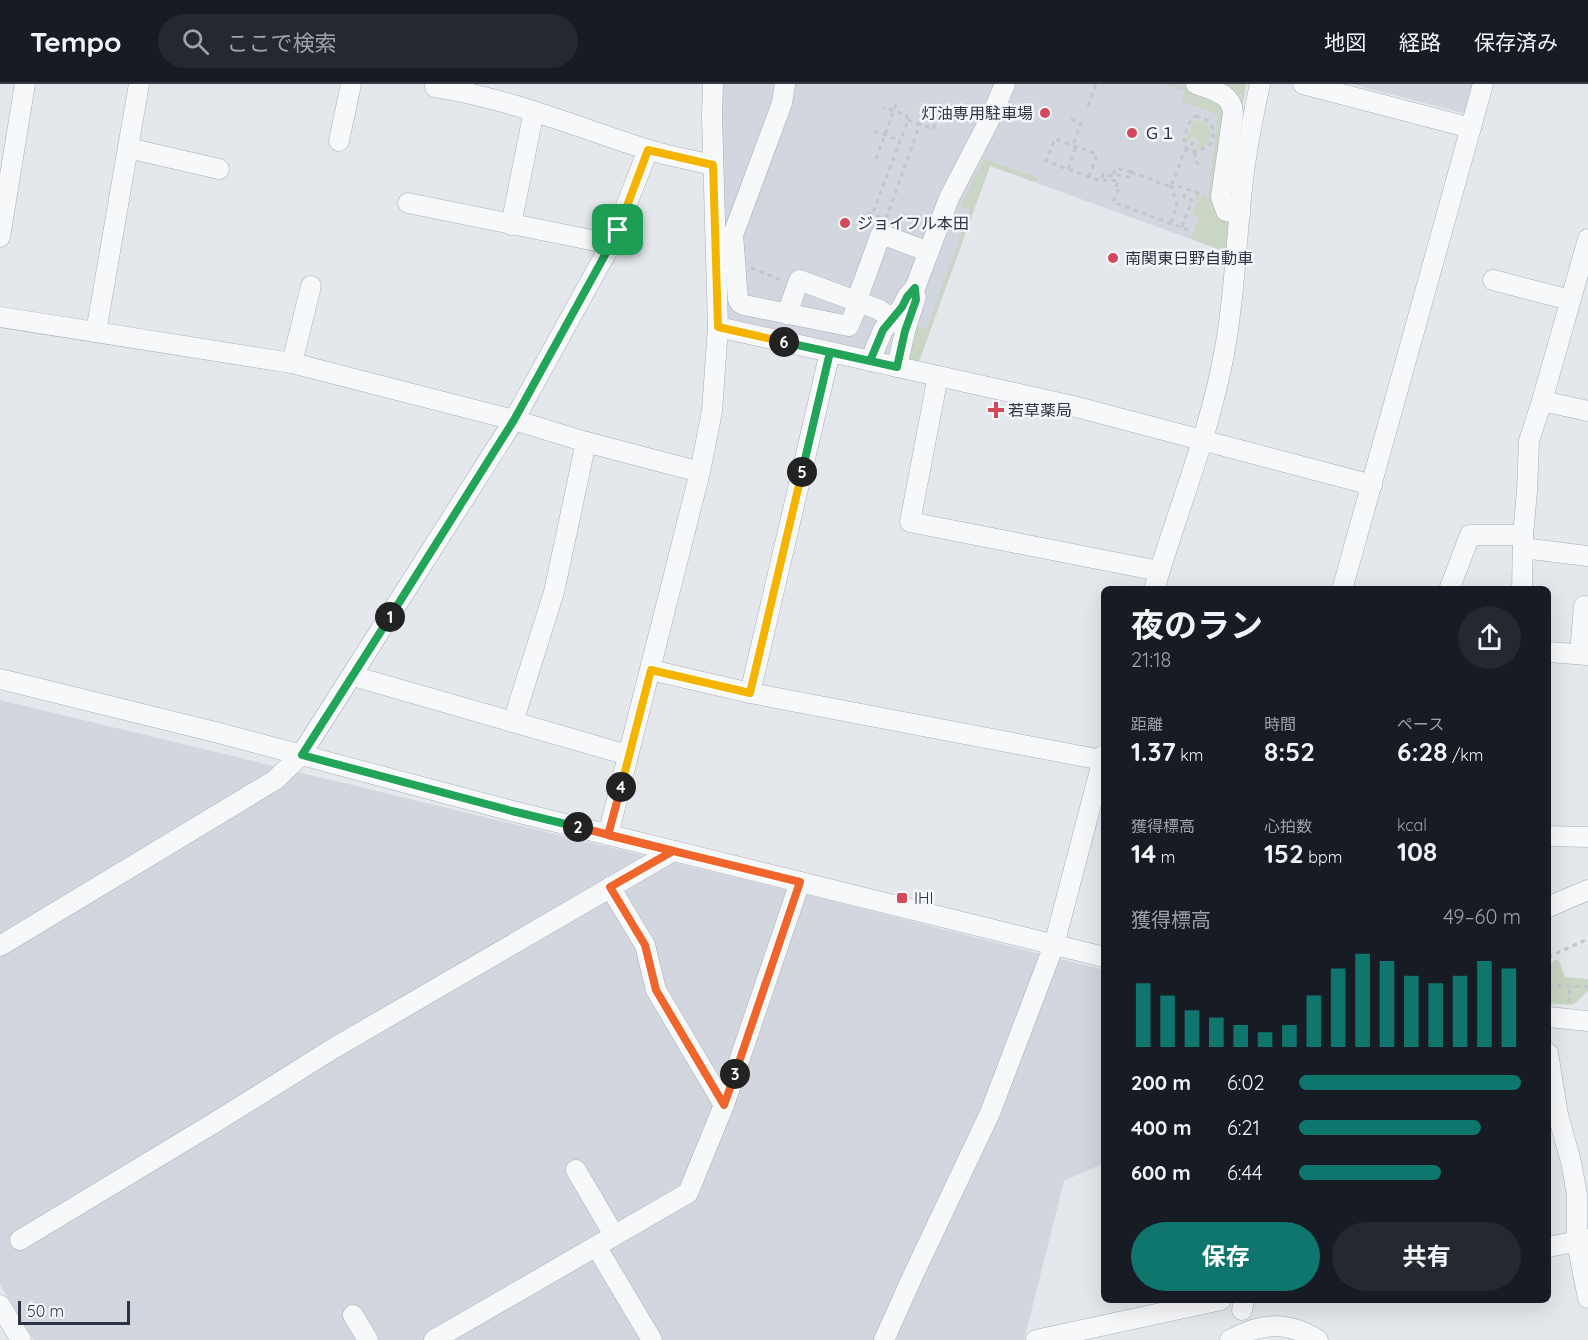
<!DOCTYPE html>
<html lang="ja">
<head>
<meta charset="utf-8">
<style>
	body { margin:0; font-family:Quicksand,"Noto Sans JP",sans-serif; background:#242831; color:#f1f3f6; height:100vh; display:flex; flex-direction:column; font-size:22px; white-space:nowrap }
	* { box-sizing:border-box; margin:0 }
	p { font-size:20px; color:#9ea1a6 }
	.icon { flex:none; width:33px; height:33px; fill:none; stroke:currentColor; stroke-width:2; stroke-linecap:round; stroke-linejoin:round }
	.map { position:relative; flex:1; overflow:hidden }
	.sheet { position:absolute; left:1101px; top:502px; width:450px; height:717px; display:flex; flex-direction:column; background:#171b24; border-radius:9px; box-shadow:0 6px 24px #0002 }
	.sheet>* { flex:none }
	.scale { position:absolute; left:18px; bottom:15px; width:112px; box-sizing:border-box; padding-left:6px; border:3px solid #2b3445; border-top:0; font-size:16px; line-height:21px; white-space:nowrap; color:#2b3445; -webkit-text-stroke:4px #f4f6f9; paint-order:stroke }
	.pin { position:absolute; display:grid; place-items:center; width:51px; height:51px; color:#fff; margin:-26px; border-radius:12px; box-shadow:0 3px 9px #0006 }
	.km { position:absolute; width:30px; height:30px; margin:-15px; border-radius:50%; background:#222; color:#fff; font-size:16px; line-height:30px; text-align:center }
	.round { display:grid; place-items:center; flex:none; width:63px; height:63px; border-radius:32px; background:#242831 }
	.headline { display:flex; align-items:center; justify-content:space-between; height:102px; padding:0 30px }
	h1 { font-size:33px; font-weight:700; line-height:45px }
	.stats { display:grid; grid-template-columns:repeat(3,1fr); gap:9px; height:102px; padding:6px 30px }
	.stats div { display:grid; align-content:center }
	.stats b { font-size:26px; font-weight:700 }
	.stats small { font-size:16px; font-weight:400 }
	.stats p { font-size:16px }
	.chart { height:168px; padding:12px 30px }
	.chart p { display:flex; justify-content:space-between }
	.chart svg { width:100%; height:108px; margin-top:6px; stroke:#0f766e; stroke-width:6 }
	.primary-button { display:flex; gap:12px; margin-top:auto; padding:12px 30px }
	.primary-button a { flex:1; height:69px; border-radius:36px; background:#0f766e; color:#fff; font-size:24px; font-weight:700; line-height:69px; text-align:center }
	.primary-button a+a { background:#242831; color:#f1f3f6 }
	ul { padding:0 30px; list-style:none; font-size:20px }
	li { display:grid; grid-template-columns:96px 72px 1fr; align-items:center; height:45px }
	li i { height:15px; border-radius:8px; background:#0f766e }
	header { display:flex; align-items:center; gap:36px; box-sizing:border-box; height:84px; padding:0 30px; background:#171b24; border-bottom:2px solid #363941 }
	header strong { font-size:28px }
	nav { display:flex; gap:33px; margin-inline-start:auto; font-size:21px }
	.search { width:420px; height:54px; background:#242831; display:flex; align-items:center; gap:15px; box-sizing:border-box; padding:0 21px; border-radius:33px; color:#9ea1a6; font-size:22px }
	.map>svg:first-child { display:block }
	.built { fill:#d2d6de }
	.green { fill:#c9d6c5 }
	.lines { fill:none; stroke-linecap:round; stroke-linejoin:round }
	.minor-casing { stroke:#a9aeb7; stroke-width:21 }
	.path { stroke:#c2c5cb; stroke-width:3; stroke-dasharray:4.5 4.5; stroke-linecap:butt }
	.minor { stroke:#f7f8fa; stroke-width:20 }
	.split-1-casing { stroke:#fff; stroke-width:12 }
	.split-2-casing { stroke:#fff; stroke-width:12 }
	.split-3-casing { stroke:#fff; stroke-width:12 }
	.split-4-casing { stroke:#fff; stroke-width:12 }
	.split-5-casing { stroke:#fff; stroke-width:12 }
	.split-6-casing { stroke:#fff; stroke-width:12 }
	.split-7-casing { stroke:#fff; stroke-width:12 }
	.split-1 { stroke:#22a559; stroke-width:8 }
	.split-2 { stroke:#22a559; stroke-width:8 }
	.split-3 { stroke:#f0652b; stroke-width:8 }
	.split-4 { stroke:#f0652b; stroke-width:8 }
	.split-5 { stroke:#f5b400; stroke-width:8 }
	.split-6 { stroke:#22a559; stroke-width:8 }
	.split-7 { stroke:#f5b400; stroke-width:8 }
	.poi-dot { fill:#d1495b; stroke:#f4f6f9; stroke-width:2 }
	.labels { text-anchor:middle; stroke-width:5; stroke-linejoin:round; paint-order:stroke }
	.poi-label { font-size:16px; fill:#2b3445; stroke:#f4f6f9; text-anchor:start }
</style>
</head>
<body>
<header>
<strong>Tempo</strong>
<div class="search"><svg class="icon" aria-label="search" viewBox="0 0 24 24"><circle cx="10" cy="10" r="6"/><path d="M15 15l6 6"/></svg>ここで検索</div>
<nav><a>地図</a><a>経路</a><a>保存済み</a></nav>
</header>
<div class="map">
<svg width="1588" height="1256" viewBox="0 0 1588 1256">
	<rect width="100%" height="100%" fill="#e4e7ec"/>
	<g class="built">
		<polygon points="720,0 1246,0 1238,47 1228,137 1230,140 1229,169 990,82 918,280 732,240 724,231"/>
		<polygon points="1351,0 1475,0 1467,30"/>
		<polygon points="0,616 832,817 1104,886 1104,1079 1064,1097 1024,1256 34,1256 0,1201"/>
	</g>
	<g class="green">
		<path d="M1166 0C1182 0 1213 12 1225 22L1216 113 1208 111 1218 31 1182 17 1185 7Z"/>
		<polygon points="1213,0 1246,0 1236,63 1236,46 1242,11"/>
		<path d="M1199 36C1209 38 1215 50 1208 59 1205 63 1199 64 1194 66L1200 57 1193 52 1186 60V56L1193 38Z"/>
		<polygon points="984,75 1038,94 1036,98 990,82 918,280 908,277 915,242 926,246 970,126 960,122"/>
		<polygon points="1197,110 1215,116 1230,140 1229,169 1191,155 1199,133 1192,130 1197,116 1194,111"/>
		<polygon points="1558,875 1565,893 1588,895 1588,907 1573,921 1548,919 1548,880"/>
	</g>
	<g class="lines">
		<defs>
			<g id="minor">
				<polyline points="785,0 782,19 733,151 738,215 740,219 744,221 849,242 859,218 858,213 881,150 929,168"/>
				<path d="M1196 0C1212 6 1232 9 1233 29L1221 113 1226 127 1240 130"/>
				<polyline points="1303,0 1471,44"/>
				<path d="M435 3C508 14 576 43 646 65 668 72 691 76 713 81"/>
				<polyline points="339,57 351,0"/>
				<polyline points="128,64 219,85"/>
				<polyline points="408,119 611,160"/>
				<polyline points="511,141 534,27"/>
				<polyline points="0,153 25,0"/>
				<polyline points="1493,196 1570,216"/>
				<polyline points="787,230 799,196 880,226 891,236"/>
				<polyline points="0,233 292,279 514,336 586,358 700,388"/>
				<polyline points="718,243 1073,322 1372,401"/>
				<polyline points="96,248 139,0"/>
				<polyline points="870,277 883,246 902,223 907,213 915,204 949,114 991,33 1005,0"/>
				<polyline points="292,279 311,202"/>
				<polyline points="897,283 905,247 916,213"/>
				<polyline points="938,292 910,438 1159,487"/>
				<polyline points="1542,317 1588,327"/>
				<polyline points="1523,464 1588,472"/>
				<path d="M1154 506C1177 427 1209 351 1224 270 1236 208 1236 144 1245 80 1249 53 1254 27 1260 0"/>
				<polyline points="1342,506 1483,0"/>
				<polyline points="1449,506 1470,451 1523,451"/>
				<polyline points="1522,506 1523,451 1527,407 1529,357 1542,317 1588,155"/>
				<polyline points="1548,568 1588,571"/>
				<polyline points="1580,570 1584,522"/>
				<polyline points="651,586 750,609 1102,676"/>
				<polyline points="353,592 628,671"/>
				<polyline points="0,595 219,649 512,727 1104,873"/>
				<polyline points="750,609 830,268"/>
				<polyline points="513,638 554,508 586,358"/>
				<polyline points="608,751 700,388 712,327 718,243 712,32 713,0"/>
				<polyline points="1548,752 1588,753"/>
				<polyline points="610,803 645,861 656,906 724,1021"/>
				<polyline points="1548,823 1588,806"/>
				<polyline points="0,862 275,696 301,671 514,336 611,160 648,66"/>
				<polyline points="1548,933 1588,937"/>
				<polyline points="1548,969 1558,1031 1571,1078 1577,1111 1577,1158 1588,1214"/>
				<polyline points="576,1086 614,1151"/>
				<polyline points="20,1156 209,1042 334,964 673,767"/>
				<polyline points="596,1162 652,1256"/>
				<polyline points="1548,1163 1588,1155"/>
				<polyline points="0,1221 21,1256"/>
				<polyline points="1242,1226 1244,1216"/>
				<polyline points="353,1231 368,1256"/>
				<polyline points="434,1256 688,1109 724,1021 800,798"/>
				<polyline points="884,1256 916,1185 990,1029 1054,861 1104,671"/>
				<polyline points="1036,1256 1221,1216"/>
				<path d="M1230 1256C1261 1238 1287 1237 1318 1256"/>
			</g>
		</defs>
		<use href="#minor" class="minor-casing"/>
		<g class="path">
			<polyline points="1088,22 1096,0"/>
			<path d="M1196 32C1213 37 1216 43 1211 60L1201 66 1193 68 1185 63C1182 54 1188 41 1193 33Z"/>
			<polyline points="1071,35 1081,40 1073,61"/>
			<polyline points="908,36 933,45 943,20"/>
			<polyline points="874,47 900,56"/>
			<polyline points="1195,68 1196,78 1203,82"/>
			<polyline points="876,75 898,15"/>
			<polyline points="1068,85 1076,62"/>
			<polyline points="1113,90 1116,84 1131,88"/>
			<path d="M1089 93 1097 70 1055 55 1046 77 1092 94C1100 97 1109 96 1119 97L1116 103 1119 104 1113 118 1191 147"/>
			<polyline points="1102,94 1103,90 1110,92 1117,91 1129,93 1131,88 1171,103 1184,68 1190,63 1196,54"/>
			<polyline points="868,129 880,133"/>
			<polyline points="886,135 920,40"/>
			<polyline points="870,136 908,36 906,31 883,23"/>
			<polyline points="1171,139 1177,120 1171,103 1177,102 1205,111"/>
			<polyline points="1182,143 1192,116 1184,113 1187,105"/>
			<polyline points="751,184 781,196"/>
			<polyline points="1548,873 1588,855"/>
			<polyline points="1548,901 1588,903"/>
			<polyline points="1569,919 1570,902"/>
		</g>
		<use href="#minor" class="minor"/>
	</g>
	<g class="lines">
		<defs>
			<polyline id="split-1" points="390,533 514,336 611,160 618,146"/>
			<polyline id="split-2" points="390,533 302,671 512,727 578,743"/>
			<polyline id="split-3" points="578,743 673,767 610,803 645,861 656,906 724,1021 735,990"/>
			<polyline id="split-4" points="621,703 608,751 800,798 735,990"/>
			<polyline id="split-5" points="621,703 651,586 750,609 802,388"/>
			<polyline id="split-6" points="784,258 870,277 883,246 902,223 907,213 915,204 916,216 905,247 897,283 830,268 802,388"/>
			<polyline id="split-7" points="618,146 648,66 713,81 718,243 784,258"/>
		</defs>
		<use href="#split-1" class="split-1-casing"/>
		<use href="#split-2" class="split-2-casing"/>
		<use href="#split-3" class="split-3-casing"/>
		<use href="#split-4" class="split-4-casing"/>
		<use href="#split-5" class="split-5-casing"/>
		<use href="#split-6" class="split-6-casing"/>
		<use href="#split-7" class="split-7-casing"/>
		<use href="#split-1" class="split-1"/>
		<use href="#split-2" class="split-2"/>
		<use href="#split-3" class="split-3"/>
		<use href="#split-4" class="split-4"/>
		<use href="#split-5" class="split-5"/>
		<use href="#split-6" class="split-6"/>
		<use href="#split-7" class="split-7"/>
	</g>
	<g class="poi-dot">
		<circle cx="1045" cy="29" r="6"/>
		<circle cx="1132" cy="49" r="6"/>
		<circle cx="845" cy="139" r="6"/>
		<circle cx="1113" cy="174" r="6"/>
		<path d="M993 317h6v6h6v6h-6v6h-6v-6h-6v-6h6z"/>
		<rect x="896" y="808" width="12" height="12" rx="3"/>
	</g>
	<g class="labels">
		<g class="poi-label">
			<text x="1033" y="35" text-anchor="end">灯油専用駐車場</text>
			<text x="1144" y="55">Ｇ１</text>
			<text x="857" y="145">ジョイフル本田</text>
			<text x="1125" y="180">南関東日野自動車</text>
			<text x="1008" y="332">若草薬局</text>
			<text x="914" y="820">IHI</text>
		</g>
	</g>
</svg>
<div class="scale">50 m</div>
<div class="pin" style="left:618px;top:146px;background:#1e9e55"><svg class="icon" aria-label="arrive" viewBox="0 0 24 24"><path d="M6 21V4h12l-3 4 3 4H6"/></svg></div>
<b class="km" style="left:390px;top:533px">1</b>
<b class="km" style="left:578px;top:743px">2</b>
<b class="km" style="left:735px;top:990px">3</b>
<b class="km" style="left:621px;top:703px">4</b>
<b class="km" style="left:802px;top:388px">5</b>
<b class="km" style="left:784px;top:258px">6</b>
<section class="sheet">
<div class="headline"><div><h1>夜のラン</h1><p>21:18</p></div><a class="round"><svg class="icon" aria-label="share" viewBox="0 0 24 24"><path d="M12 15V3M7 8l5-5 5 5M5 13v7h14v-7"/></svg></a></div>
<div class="stats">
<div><p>距離</p><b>1.37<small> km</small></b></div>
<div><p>時間</p><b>8:52</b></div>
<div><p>ペース</p><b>6:28<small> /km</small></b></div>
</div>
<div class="stats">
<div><p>獲得標高</p><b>14<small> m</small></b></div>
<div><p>心拍数</p><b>152<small> bpm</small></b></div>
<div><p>kcal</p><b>108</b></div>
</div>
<div class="chart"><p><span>獲得標高</span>49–60 m</p>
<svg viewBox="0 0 160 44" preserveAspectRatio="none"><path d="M5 44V18M15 44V23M25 44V29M35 44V32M45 44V35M55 44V38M65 44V35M75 44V23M85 44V12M95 44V6M105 44V9M115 44V15M125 44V18M135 44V15M145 44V9M155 44V12"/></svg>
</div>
<ul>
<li><b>200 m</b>6:02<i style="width:100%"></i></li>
<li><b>400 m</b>6:21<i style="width:82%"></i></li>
<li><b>600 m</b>6:44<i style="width:64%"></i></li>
</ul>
<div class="primary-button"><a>保存</a><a>共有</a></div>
</section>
</div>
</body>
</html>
